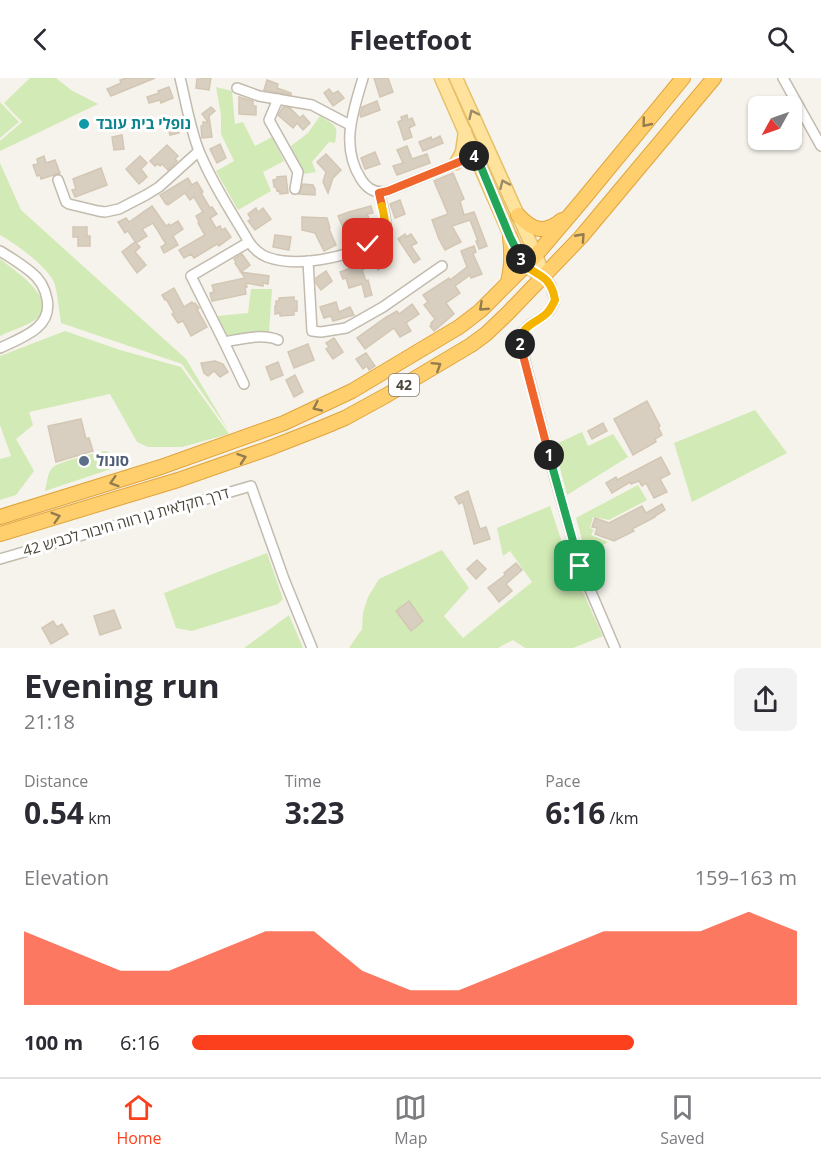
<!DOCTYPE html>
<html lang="en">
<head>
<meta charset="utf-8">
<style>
	body { margin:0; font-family:"Open Sans",Heebo,sans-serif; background:#f2f2f3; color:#2b2b33; height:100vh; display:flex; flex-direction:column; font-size:22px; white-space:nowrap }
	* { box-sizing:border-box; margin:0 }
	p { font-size:20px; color:#7c7c81 }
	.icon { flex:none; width:33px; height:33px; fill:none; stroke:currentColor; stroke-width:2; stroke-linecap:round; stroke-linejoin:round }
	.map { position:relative; height:570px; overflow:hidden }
	.side { display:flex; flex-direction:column; background:#fff; flex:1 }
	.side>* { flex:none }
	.needle { width:39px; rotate:230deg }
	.tools { position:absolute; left:748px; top:18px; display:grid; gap:12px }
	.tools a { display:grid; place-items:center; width:54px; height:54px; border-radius:9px; background:#fff; box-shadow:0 2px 4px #0004; font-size:30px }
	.pin { position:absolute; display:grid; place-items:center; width:51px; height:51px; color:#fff; margin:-26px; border-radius:12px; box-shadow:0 3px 9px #0006 }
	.km { position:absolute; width:30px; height:30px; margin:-15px; border-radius:50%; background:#222; color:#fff; font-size:16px; line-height:30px; text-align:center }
	.round { display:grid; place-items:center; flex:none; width:63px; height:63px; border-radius:9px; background:#f2f2f3 }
	.head { display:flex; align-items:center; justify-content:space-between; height:102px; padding:0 24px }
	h1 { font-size:33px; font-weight:700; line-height:45px }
	.metrics { display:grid; grid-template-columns:repeat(3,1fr); gap:9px; height:102px; padding:6px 24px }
	.metrics div { display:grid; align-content:center }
	.metrics b { font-size:30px; font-weight:700 }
	.metrics small { font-size:16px; font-weight:400 }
	.metrics p { font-size:16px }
	.chart { height:168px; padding:12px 24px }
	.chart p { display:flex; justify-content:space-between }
	.chart svg { width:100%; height:108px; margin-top:6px; fill:#fc3f1d; opacity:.7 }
	ul { padding:0 24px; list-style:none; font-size:20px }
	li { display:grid; grid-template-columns:96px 72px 1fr; align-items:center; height:45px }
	li i { height:15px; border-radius:8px; background:#fc3f1d }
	header { display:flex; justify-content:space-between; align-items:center; height:78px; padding:0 24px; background:#fff; font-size:27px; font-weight:700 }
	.tab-bar { display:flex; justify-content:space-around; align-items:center; height:84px; border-top:2px solid #e1e1e2; background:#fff; font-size:16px; color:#7c7c81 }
	.tab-bar a { display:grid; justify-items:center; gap:3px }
	.tab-bar .current { color:#fc3f1d }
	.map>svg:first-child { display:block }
	.green { fill:#d2eab5 }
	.building { fill:#d8cfc1; stroke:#d3c7b4; stroke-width:1.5 }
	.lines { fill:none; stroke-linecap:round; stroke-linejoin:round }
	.minor-casing { stroke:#c2bbae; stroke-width:12 }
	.major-casing { stroke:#e6c16a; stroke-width:15 }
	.highway-casing { stroke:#e0a43c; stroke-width:16 }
	.minor { stroke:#fff; stroke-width:9 }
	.major { stroke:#ffe39c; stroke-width:12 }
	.highway { stroke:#ffcf6e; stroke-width:14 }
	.oneway { stroke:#9c8c66 }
	.oneway2 { stroke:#937c4e }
	.split-1-casing { stroke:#fff; stroke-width:12 }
	.split-2-casing { stroke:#fff; stroke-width:12 }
	.split-3-casing { stroke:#fff; stroke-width:12 }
	.split-4-casing { stroke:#fff; stroke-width:12 }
	.split-5-casing { stroke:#fff; stroke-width:12 }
	.split-6-casing { stroke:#fff; stroke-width:12 }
	.split-1 { stroke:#22a559; stroke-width:8 }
	.split-2 { stroke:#f0652b; stroke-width:8 }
	.split-3 { stroke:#f5b400; stroke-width:8 }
	.split-4 { stroke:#22a559; stroke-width:8 }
	.split-5 { stroke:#f0652b; stroke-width:8 }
	.split-6 { stroke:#f5b400; stroke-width:8 }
	.culture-dot { fill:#0f9aa8; stroke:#fff; stroke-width:2 }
	.service-dot { fill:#5c6f8a; stroke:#fff; stroke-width:2 }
	.labels { text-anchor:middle; stroke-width:6; stroke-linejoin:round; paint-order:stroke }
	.shield { fill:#fff; stroke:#817c74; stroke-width:1.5 }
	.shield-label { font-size:14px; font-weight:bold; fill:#4b4439 }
	.culture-label { font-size:15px; font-weight:bold; fill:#0d838f; stroke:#fff; text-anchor:start }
	.service-label { font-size:15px; font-weight:bold; fill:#4e5e75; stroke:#fff; text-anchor:start }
	.street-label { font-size:15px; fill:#4b4439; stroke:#fff }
</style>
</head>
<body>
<header><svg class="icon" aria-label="back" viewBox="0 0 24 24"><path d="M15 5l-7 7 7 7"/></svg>Fleetfoot<svg class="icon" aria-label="search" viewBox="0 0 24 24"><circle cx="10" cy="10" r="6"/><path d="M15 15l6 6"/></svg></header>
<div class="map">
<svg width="821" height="570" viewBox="0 0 821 570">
	<rect width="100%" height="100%" fill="#f6f3ec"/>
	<g class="green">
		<polygon points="30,0 56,0 71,12 98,26 0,73 0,63 22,44 4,25"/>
		<polygon points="216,9 232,13 235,46 243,44 255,68 272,59 284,83 263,94 271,113 238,132 216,93 234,83 221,56 221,37"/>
		<polygon points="0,24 19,44 0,60"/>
		<path d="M320 38C335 48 339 46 335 65L329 64 312 84 316 94 303 96 291 68 308 55Z"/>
		<path d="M0 85 21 132 186 281 229 353 182 286 61 245C59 233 58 219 55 207 50 190 16 166 0 157Z"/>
		<path d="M0 181C14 192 61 222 35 242 25 249 11 252 0 258Z"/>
		<polygon points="251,211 272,211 269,255 228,260 217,238 248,235"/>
		<polygon points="65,253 120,272 181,289 229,356 182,369 148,369 137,364 110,316 29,334 33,347 16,361 34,393 16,417 0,422 0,381 11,378 0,347 0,278"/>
		<polygon points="755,332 787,375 692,424 674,365"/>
		<polygon points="582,354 588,368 613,356 628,379 567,417 554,367"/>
		<path d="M106 373 111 376 126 386 45 413C47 405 47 396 52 390 58 384 96 374 106 373Z"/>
		<polygon points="638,407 647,422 609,442 593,439 590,450 594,452 591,457 608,464 586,476 576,440"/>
		<polygon points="550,428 567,480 603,558 573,570 525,570 513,562 498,570 349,570 362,551 363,535 368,519 379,501 442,472 469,510 444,538 463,560 532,504 510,473 503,478 497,450"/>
		<polygon points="267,475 283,521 278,526 192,553 176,550 164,515"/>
		<polygon points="289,537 303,570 244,570"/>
	</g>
	<g class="building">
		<polygon points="126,0 155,0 111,18 107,11 121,5 120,2"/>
		<polygon points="201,0 211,0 209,12 196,10 197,1 201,1"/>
		<polygon points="374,0 388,0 393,14 380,19"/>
		<polygon points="267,2 278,6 277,10 291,15 291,17 264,12"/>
		<polygon points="169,9 173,20 161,25 160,22 149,25 147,19 159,15 158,13"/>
		<polygon points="329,11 333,16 338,13 344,20 333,28 324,15"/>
		<polygon points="239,19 253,23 253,28 256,28 256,37 239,36"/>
		<polygon points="377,23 380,32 361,39 360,37 362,29"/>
		<polygon points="211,29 215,33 209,38 212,59 202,60 201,48 203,48 203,44 208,44 202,36"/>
		<polygon points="283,29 290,30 300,40 303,37 310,45 303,52 297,45 293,50 278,37"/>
		<polygon points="407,37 408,42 412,40 415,47 409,50 412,59 404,62 398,44 402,42 401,39"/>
		<polygon points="175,42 179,55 170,57 166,44"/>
		<polygon points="122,57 124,71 114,72 112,59"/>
		<polygon points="440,58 443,65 423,73 419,64 431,59 432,62"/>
		<polygon points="220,66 226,80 217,85 210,71"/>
		<polygon points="167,67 178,78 175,81 177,83 168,92 162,86 160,88 158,86 155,88 150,83"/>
		<polygon points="407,68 412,81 427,76 430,85 397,97 393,88 403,85 397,72"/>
		<polygon points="375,74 380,86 365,91 361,80"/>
		<polygon points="326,76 341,92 333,100 328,115 323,104 326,94 317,84"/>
		<polygon points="44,78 46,85 55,82 60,95 41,101 40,97 37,98 33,87 38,86 37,81"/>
		<polygon points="140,78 147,85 141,91 147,99 139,106 126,91"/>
		<polygon points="101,90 107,107 75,119 72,112 76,111 73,101"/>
		<polygon points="453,95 464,121 460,123 464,137 474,134 487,168 479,171 476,163 478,163 470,142 452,148 461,164 445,172 439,161 432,142 448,136 434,103"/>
		<polygon points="286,98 288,115 280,116 279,112 277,113 276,109 274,109 273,102 277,101 277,99"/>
		<polygon points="188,100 192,107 197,104 203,114 201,115 210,130 212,129 217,136 210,140 216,150 220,148 222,152 225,150 231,159 219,168 217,166 194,180 191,176 184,180 179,172 205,157 198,145 199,144 196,138 203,134 194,119 190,122 185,115 168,127 167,125 166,126 160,117"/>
		<polygon points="303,106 313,107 315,111 315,117 299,116"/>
		<polygon points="400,122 405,136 395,140 390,126"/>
		<polygon points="152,128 166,148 169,146 170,148 178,143 183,151 173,158 178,167 164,175 161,169 166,166 153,145 142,151 147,158 136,165 128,153 125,155 118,144 126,140 129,144"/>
		<polygon points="371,128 373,135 367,136 375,153 368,157 362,144 344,152 338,138 349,134"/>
		<polygon points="256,130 258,134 263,130 271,141 255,152 248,143 251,141 248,136"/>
		<polygon points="302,139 327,140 330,150 329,151 336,167 324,173 315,155 302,152"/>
		<polygon points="73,149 87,149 87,158 90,158 90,168 78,168 78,159 73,159"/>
		<polygon points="405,156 406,159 411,156 417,165 411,168 420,181 414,185 398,161"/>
		<polygon points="275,157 291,159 289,172 273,169"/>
		<polygon points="135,164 140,169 135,174 146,187 137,195 122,174"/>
		<polygon points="474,168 476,174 473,176 482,196 471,200 470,197 455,208 460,215 446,225 454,236 434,253 430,248 432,246 431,245 435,241 424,227 428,224 423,217 449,200 450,202 467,189 461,173"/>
		<polygon points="384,170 392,183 378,192 370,179"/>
		<polygon points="242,176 250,187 241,194 269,198 268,206 263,205 263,208 246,205 247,209 245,209 246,216 212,223 210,215 214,214 212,207 245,200 235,185 236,184 234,181"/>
		<polygon points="361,182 364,191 362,192 366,203 368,202 372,217 365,219 362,206 349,210 346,200 343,201 340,194 351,190 350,185"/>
		<polygon points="326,193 332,203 321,212 316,205 316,200"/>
		<polygon points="174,210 184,229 192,224 194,226 195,225 199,230 197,231 207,249 191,258 183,243 178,245 172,236 174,235 166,221 165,222 162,217"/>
		<polygon points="294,219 294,223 297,223 297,233 294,233 294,237 280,238 280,235 275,236 275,228 276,228 276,223 279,223 279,220"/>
		<polygon points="336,224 339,234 350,229 354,237 333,243 331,238 324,240 320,229"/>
		<polygon points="412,226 419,236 406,245 411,253 400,259 394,250 365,271 357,260 385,240 397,233 399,236"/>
		<polygon points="334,260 343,274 333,281 326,271 329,269 326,265"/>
		<polygon points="308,266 314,282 294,290 288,274"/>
		<polygon points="366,275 375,288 369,292 367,288 363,291 356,281"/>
		<polygon points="215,283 223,286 228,294 220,299 214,293 208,298 204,295 201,285"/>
		<polygon points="278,284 283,297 271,302 266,289"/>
		<polygon points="295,297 303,314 294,319 286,302"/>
		<polygon points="647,323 660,348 658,349 662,357 655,361 656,364 633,377 614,341"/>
		<polygon points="81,341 86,361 89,360 93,373 56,384 48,348"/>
		<polygon points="603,345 607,353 592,361 588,353"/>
		<polygon points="661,379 670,396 660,401 667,414 654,420 646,405 642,408 639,403 631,406 630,404 612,415 606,405 616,399 617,402"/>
		<polygon points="468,413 480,451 486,449 490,461 474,466 463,424 459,426 455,419"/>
		<polygon points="662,426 665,432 655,438 655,439 632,451 634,453 614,463 595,456 597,450 592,449 595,440 609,445 642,428 646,435"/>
		<polygon points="477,482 486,491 476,501 467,491"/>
		<polygon points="516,485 522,492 506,506 512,513 499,524 488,510 505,497 504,495"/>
		<polygon points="409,523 423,543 411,553 396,533"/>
		<polygon points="114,532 121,550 100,557 94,538"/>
		<polygon points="53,543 57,549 62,546 68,556 51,566 42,550"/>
	</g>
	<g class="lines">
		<defs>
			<g id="minor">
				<path d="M180 0C186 24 190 50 199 73 212 105 232 135 249 164 254 171 259 176 267 179 296 190 347 180 372 164 377 161 383 157 385 152 388 143 381 124 379 115"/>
				<path d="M363 0C353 34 340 68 361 101 367 111 376 116 388 113L489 72"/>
				<polyline points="783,0 821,68"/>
				<polyline points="237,10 259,18 312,27 350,47"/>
				<polyline points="278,21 269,42 298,94 295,111"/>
				<polyline points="58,102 66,124 69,126 98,133 105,134 119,131 146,117 159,109 199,73"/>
				<path d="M0 173C10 179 21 186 31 194 40 201 45 210 47 221 53 250 21 260 0 270"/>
				<polyline points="308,183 312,253 321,254 346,250 383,229 442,188"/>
				<path d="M544 198 551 208 555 222C553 227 551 232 547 235 537 245 519 248 520 264L554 396 580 488 615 570"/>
				<path d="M224 264C241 261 263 255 278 262"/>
				<polyline points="244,306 224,264 191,198 249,164"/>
				<polyline points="0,481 251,408 284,501 312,570"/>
			</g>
			<g id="major">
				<polyline points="441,0 518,175 525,188 544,198"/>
				<polyline points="456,0 536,177 544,198"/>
				<polyline points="456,85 462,74 465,53"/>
			</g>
			<g id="highway">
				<path d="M518 137C532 152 544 157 562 142"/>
				<path d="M508 204C512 189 512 175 510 159"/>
				<polyline points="0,439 161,389 284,345 352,313 459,249 480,233 536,177 581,124 683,0"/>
				<polyline points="0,456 178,402 267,371 321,350 345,340 387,317 471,267 486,256 508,235 581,159 714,0"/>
			</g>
		</defs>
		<use href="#minor" class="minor-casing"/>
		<use href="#major" class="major-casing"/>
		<use href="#highway" class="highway-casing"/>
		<use href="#minor" class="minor"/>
		<use href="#major" class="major"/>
		<use href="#highway" class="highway"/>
	</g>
	<defs><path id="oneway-chevron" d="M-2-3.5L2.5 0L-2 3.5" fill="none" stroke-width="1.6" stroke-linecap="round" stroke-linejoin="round" transform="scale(1.5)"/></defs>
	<g class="oneway">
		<use href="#oneway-chevron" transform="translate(473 36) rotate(-115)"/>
		<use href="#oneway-chevron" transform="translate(504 106) rotate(-114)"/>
	</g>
	<g class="oneway2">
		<use href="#oneway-chevron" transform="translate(646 45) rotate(129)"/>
		<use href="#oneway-chevron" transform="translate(581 159) rotate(-48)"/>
		<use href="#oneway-chevron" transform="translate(483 229) rotate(137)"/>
		<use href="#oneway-chevron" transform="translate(437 288) rotate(-32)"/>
		<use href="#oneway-chevron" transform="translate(317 329) rotate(155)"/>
		<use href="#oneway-chevron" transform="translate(242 380) rotate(-19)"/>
		<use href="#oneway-chevron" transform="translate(114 404) rotate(163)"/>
		<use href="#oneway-chevron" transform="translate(56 439) rotate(-17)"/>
	</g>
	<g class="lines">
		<defs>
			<polyline id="split-1" points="549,377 580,488"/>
			<polyline id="split-2" points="520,266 549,377"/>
			<path id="split-3" d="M520 266C519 248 537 245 547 235 551 231 553 226 555 222 550 192 532 200 521 181"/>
			<polyline id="split-4" points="474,78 476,77 510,159 521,181"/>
			<polyline id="split-5" points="382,128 379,115 388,113 474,78"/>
			<path id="split-6" d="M368 166C388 154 387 150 382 128"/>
		</defs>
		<use href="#split-1" class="split-1-casing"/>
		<use href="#split-2" class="split-2-casing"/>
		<use href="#split-3" class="split-3-casing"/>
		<use href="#split-4" class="split-4-casing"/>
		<use href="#split-5" class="split-5-casing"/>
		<use href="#split-6" class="split-6-casing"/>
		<use href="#split-1" class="split-1"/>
		<use href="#split-2" class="split-2"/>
		<use href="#split-3" class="split-3"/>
		<use href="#split-4" class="split-4"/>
		<use href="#split-5" class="split-5"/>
		<use href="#split-6" class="split-6"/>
	</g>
	<circle class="culture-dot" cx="84" cy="46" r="6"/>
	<circle class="service-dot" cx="84" cy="383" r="6"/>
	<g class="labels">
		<rect class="shield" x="389" y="296" width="30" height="22" rx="4.5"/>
		<g class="shield-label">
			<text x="404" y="312">42</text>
		</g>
		<g class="culture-label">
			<text x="96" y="51">נופלי בית עובד</text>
		</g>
		<g class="service-label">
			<text x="96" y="388">סונול</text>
		</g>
		<g class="street-label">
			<text transform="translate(126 444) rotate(-16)" y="5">דרך חקלאית גן רווה חיבור לכביש 42</text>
		</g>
	</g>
</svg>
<div class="tools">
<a><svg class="needle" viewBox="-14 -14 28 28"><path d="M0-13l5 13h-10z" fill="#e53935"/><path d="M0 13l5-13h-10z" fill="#7c7c81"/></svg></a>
</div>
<div class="pin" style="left:580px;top:488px;background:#1e9e55"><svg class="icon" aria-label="arrive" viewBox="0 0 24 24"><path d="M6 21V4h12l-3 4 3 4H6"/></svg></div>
<div class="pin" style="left:368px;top:166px;background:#d93025"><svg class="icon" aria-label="check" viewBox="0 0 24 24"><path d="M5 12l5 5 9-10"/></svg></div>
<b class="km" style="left:549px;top:377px">1</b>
<b class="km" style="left:520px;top:266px">2</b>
<b class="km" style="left:521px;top:181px">3</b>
<b class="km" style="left:474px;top:78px">4</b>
</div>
<section class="side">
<div class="head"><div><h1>Evening run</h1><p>21:18</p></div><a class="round"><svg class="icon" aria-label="share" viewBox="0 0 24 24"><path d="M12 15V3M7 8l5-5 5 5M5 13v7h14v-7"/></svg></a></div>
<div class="metrics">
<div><p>Distance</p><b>0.54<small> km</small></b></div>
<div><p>Time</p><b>3:23</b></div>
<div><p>Pace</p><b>6:16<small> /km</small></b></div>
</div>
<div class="chart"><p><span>Elevation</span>159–163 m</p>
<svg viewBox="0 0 160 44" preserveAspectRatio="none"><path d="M0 44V14L10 22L20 30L30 30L40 22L50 14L60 14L70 30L80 38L90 38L100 30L110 22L120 14L130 14L140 14L150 6L160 14V44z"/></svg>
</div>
<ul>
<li><b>100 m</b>6:16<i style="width:73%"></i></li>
</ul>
</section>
<nav class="tab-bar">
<a class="current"><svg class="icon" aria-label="home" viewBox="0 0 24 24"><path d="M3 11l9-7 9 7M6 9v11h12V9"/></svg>Home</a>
<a><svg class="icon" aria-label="map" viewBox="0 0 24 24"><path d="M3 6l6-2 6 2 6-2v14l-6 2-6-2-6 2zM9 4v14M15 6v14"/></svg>Map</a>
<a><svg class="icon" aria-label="saved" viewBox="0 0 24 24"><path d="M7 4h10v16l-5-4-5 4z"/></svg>Saved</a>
</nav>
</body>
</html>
